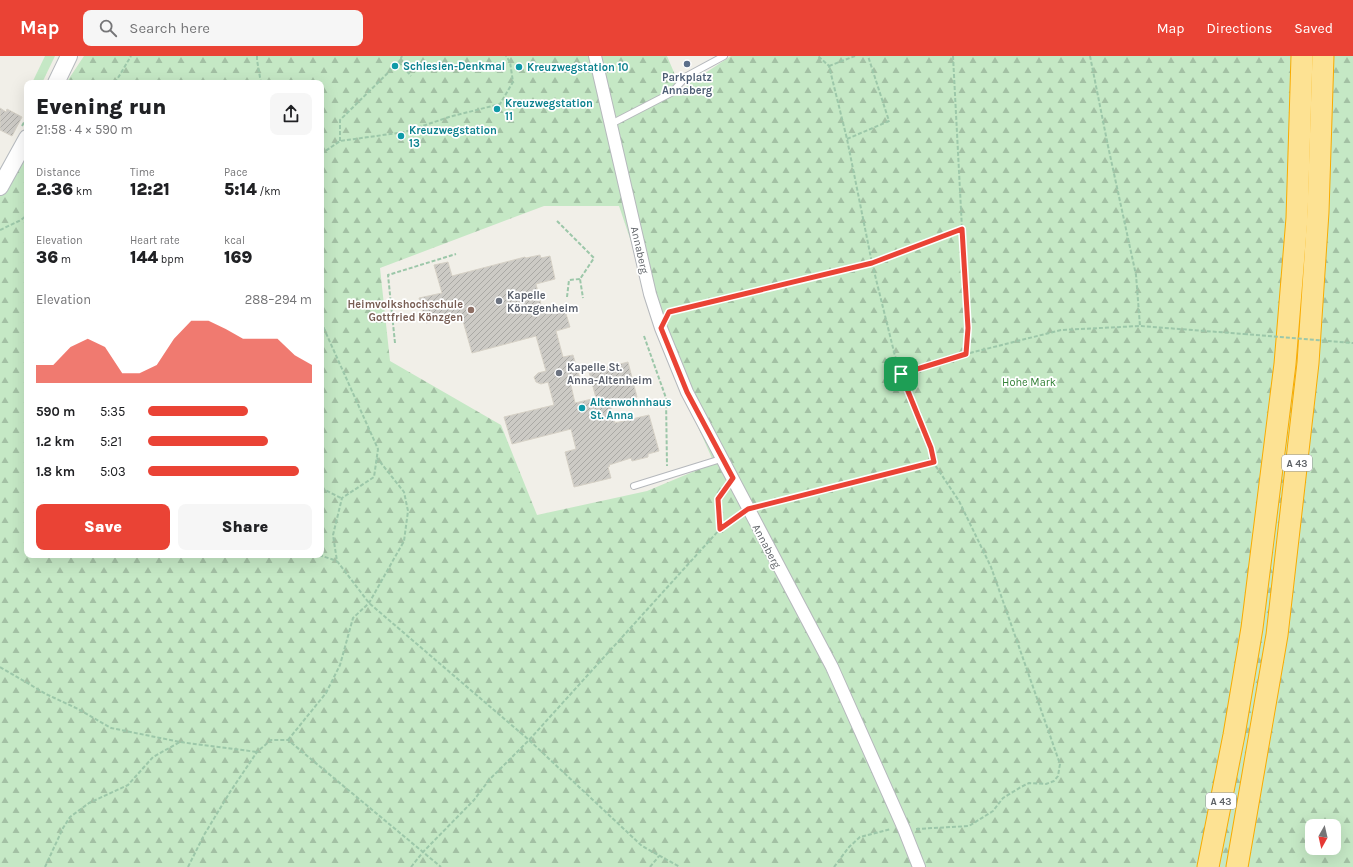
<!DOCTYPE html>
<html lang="en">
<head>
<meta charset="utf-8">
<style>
	body { margin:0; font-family:Karla,sans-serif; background:#f6f6f6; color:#202124; height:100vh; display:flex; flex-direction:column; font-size:15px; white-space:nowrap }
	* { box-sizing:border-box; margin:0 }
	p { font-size:13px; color:#757577 }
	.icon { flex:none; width:22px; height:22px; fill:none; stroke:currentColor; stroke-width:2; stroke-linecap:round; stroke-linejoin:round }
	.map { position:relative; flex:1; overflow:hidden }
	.drawer { position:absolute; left:24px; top:24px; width:300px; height:478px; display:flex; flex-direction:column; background:#fff; border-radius:8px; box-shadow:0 4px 16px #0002 }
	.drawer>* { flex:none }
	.needle { width:26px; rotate:188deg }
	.tools { position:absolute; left:1305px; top:763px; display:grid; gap:8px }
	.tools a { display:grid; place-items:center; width:36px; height:36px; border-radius:8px; background:#fff; box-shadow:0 4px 16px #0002; font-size:20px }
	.pin { position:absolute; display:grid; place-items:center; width:34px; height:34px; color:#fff; margin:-17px; border-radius:8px; box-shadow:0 2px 6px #0006 }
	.round { display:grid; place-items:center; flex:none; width:42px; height:42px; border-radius:8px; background:#f6f6f6 }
	.head { display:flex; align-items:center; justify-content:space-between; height:68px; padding:0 12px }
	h1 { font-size:22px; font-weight:800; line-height:30px }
	.metrics { display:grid; grid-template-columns:repeat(3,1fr); gap:6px; height:68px; padding:4px 12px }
	.metrics div { display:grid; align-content:center }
	.metrics b { font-size:17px; font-weight:800 }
	.metrics small { font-size:11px; font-weight:400 }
	.metrics p { font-size:11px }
	.chart { height:112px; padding:8px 12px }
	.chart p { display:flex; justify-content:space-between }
	.chart svg { width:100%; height:72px; margin-top:4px; fill:#ea4335; opacity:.7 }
	.primary-button { display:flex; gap:8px; margin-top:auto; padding:8px 12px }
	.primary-button a { flex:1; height:46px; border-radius:8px; background:#ea4335; color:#fff; font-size:16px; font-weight:800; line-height:46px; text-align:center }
	.primary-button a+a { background:#f6f6f6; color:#202124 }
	ul { padding:0 12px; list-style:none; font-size:13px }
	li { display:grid; grid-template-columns:64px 48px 1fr; align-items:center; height:30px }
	li i { height:10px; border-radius:5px; background:#ea4335 }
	header { display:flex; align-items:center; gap:24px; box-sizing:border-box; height:56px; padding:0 20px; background:#ea4335; color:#fff }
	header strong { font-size:19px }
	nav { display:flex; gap:22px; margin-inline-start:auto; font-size:14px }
	.search { width:280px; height:36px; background:#f6f6f6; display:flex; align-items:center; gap:10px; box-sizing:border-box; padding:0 14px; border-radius:8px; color:#757577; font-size:15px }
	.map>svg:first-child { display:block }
	.grass { fill:#c5e8c5 }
	.forest { fill:url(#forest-firs); fill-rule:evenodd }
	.building { fill:url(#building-hatch); stroke:#d6d1c6 }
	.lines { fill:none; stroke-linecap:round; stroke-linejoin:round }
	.lane-casing { stroke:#b5b8bc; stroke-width:8 }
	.street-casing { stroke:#b5b8bc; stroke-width:14 }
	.secondary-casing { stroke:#b6babf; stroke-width:18 }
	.highway-casing { stroke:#f9ab00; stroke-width:23 }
	.path { stroke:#9cc7a9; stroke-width:2; stroke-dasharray:4 2; stroke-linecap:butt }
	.lane { stroke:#fff; stroke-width:6 }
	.street { stroke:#fff; stroke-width:12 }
	.secondary { stroke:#fff; stroke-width:16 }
	.highway { stroke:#fde293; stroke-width:21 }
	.path-bridge { stroke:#9cc7a9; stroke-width:2; stroke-dasharray:4 2; stroke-linecap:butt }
	.route-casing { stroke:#fff; stroke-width:8 }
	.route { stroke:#ea4335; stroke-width:5 }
	.service-dot { fill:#5c6f8a; stroke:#fff; stroke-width:1.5 }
	.culture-dot { fill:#0f9aa8; stroke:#fff; stroke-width:1.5 }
	.worship-dot { fill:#6b7280; stroke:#fff; stroke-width:1.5 }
	.education-dot { fill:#8d6e63; stroke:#fff; stroke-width:1.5 }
	.labels { text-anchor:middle; stroke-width:3.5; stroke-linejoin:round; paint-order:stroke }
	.shield { fill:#fff; stroke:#8f9295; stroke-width:1 }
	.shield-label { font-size:10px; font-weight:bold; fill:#5f6368 }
	.culture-label { font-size:11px; font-weight:bold; fill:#0d838f; stroke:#fff; text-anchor:start }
	.service-label { font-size:11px; font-weight:bold; fill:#4e5e75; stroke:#fff }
	.street-label { font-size:11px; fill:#5f6368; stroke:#fff }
	.worship-label { font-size:11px; font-weight:bold; fill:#5b616d; stroke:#fff; text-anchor:start }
	.education-label { font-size:11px; font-weight:bold; fill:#785e54; stroke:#fff; text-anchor:end }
	.park-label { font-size:11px; fill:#348238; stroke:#fff }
</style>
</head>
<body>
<header>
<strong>Map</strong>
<div class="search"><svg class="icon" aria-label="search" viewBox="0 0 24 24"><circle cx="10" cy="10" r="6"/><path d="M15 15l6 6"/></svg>Search here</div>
<nav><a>Map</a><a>Directions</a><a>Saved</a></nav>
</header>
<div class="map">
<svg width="1353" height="811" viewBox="0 0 1353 811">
	<defs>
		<pattern id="forest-firs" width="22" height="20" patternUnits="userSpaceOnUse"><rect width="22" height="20" fill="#c5e8c5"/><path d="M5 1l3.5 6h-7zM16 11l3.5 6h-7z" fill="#a3c0a4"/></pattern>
		<pattern id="building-hatch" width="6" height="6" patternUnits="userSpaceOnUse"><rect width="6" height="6" fill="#cccac5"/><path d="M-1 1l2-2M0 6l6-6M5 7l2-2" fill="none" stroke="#a9a8a4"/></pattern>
	</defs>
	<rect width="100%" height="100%" fill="#f1efe8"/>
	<polygon class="grass" points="45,0 55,0 42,27 32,27"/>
	<path class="forest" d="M84 0H667L681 33 731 0H1353V811H0V131L27 86V499H321V27H66ZM544 150H619L680 330 714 407 647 435 537 459 501 369 390 305 380 212ZM1312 770H1334V792H1312Z"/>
	<g class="building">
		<polygon points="0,52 6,56 7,53 22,61 12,80 0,74"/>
		<polygon points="540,199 541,202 550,200 555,223 536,228 543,257 564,251 570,271 556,275 563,301 573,299 580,323 570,325 575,347 596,342 589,316 628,306 637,341 610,348 615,367 649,359 659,395 648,398 648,401 632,405 631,402 609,409 610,410 608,411 611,422 574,431 565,396 576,393 571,373 512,388 504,361 554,349 548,326 541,328 536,326 534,321 538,317 546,315 536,280 472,297 461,258 426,267 419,242 442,237 434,209 448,206 452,220 525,201 526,202"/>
	</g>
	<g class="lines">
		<defs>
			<g id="lane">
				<polyline points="611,68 671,37 687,20 724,0"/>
				<polyline points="634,430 721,403"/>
			</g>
			<polyline id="street" points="595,0 650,238 661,272 687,336 832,611 904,773 919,811"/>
			<g id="secondary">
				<polyline points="56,27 69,0"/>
				<polyline points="0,131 27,82"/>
			</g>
			<g id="highway">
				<polyline points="1208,811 1234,679 1252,572 1285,308 1297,162 1302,0"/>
				<polyline points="1237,811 1277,579 1308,307 1318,156 1323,0"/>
			</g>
		</defs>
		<use href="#lane" class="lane-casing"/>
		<use href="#street" class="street-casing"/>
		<use href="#secondary" class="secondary-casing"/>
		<use href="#highway" class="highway-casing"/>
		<g class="path">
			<polyline points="257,0 257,4 261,27"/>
			<polyline points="953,0 962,173 968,272 966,298"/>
			<polyline points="1090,0 1108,90 1136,219 1140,270"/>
			<polyline points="399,6 411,20"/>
			<polyline points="829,10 855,0"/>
			<polyline points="115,27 131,0"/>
			<polyline points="22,70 27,61"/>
			<polyline points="847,83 889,65 868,0"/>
			<polyline points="340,85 340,64 399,6 402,0"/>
			<polyline points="321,98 340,85 405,76 449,61 500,48 513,26 510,6 506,0"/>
			<polyline points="557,165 594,202 580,223 583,242"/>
			<polyline points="0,174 21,164 27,159"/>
			<polyline points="567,241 569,224 580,223"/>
			<polyline points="668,258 669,256 872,207 962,173"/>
			<polyline points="321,266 378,393 374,421 342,442 333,479 337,505 369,547 529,684 642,790 680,811"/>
			<polyline points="644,280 666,342 667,410"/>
			<polyline points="395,287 388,219 456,198"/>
			<polyline points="901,318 966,298 1061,274 1140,270 1244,278"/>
			<polyline points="321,432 341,442"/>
			<polyline points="759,450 933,406 931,392 895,300 872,207 847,83 829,10 818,0"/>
			<polyline points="720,473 718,443 725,433"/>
			<polyline points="319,499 337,505"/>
			<polyline points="0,611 46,638 78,653 111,672 180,686 257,696"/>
			<polyline points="288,684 326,637 340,609 353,562 369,547 404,485 408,455 404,436 377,402"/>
			<polyline points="916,773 969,770 993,755 1003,742 1021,731 1029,727 1046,728 1054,725 1058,720 1060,708 991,511 959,445 933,406"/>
			<polyline points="45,811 63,772 70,761 89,747 128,729 153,701 180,686"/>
			<polyline points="188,811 204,779 230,736 257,696 271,684 288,684 441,811"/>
			<polyline points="411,811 423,796 474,744 489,724 529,684 720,473 739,459"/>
			<polyline points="650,811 659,800"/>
			<polyline points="834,811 849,791 860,781 891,773"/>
		</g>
		<use href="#lane" class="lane"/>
		<use href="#street" class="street"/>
		<use href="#secondary" class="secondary"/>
		<use href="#highway" class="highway"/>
		<polyline class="path-bridge" points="1244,278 1353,287"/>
	</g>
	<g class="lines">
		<defs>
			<polygon id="route" points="962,173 968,272 966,298 901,318 931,392 934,406 748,453 720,473 718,443 733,422 687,336 661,272 669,256 872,207"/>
		</defs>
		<use href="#route" class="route-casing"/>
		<use href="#route" class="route"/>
	</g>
	<circle class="service-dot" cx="687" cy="8" r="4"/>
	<g class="culture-dot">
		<circle cx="395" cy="10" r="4"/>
		<circle cx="519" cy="11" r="4"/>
		<circle cx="497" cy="53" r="4"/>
		<circle cx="401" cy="80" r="4"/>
		<circle cx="582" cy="352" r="4"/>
	</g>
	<g class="worship-dot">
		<circle cx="499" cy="245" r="4"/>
		<circle cx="559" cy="317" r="4"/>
	</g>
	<circle class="education-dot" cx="471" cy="254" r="4"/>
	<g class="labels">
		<g class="shield">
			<rect x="1282" y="399" width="30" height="16" rx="3"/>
			<rect x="1206" y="737" width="30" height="16" rx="3"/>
		</g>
		<g class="shield-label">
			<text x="1297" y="411">A 43</text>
			<text x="1221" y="749">A 43</text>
		</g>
		<g class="culture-label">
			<text x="403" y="14">Schlesien-Denkmal</text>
			<text x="527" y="15">Kreuzwegstation 10</text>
			<text x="505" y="51">Kreuzwegstation<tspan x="505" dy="13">11</tspan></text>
			<text x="409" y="78">Kreuzwegstation<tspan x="409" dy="13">13</tspan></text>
			<text x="590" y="350">Altenwohnhaus<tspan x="590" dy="13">St. Anna</tspan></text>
		</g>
		<g class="service-label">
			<text x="687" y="25">Parkplatz<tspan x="687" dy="13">Annaberg</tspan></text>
		</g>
		<g class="street-label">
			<text transform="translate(640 194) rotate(77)" y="4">Annaberg</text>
			<text transform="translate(767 490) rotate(62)" y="4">Annaberg</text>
		</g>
		<g class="worship-label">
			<text x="507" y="243">Kapelle<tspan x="507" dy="13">Könzgenheim</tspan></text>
			<text x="567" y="315">Kapelle St.<tspan x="567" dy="13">Anna-Altenheim</tspan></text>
		</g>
		<g class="education-label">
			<text x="463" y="252">Heimvolkshochschule<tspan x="463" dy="13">Gottfried Könzgen</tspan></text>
		</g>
		<g class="park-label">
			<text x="1029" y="330">Hohe Mark</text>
		</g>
	</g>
</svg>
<div class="tools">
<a><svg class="needle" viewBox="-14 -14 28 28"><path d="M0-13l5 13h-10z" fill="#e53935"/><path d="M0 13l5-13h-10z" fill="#757577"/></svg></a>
</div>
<div class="pin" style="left:901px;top:318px;background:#1e9e55"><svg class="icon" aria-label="arrive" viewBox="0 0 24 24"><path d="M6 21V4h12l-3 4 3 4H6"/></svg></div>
<section class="drawer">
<div class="head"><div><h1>Evening run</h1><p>21:58 · 4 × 590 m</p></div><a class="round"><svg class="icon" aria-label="share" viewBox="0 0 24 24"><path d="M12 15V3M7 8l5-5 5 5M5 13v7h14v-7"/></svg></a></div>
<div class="metrics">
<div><p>Distance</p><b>2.36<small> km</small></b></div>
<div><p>Time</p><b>12:21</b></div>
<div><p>Pace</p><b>5:14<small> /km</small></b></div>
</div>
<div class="metrics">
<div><p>Elevation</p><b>36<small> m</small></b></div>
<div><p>Heart rate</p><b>144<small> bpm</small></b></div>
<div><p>kcal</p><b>169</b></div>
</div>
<div class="chart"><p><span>Elevation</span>288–294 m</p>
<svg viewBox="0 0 160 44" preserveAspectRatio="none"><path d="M0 44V33L10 33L20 22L30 17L40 22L50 38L60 38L70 33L80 17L90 6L100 6L110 11L120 17L130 17L140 17L150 27L160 33V44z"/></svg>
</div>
<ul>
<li><b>590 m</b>5:35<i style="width:61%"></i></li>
<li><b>1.2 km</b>5:21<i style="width:73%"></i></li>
<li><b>1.8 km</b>5:03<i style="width:92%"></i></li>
</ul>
<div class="primary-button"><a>Save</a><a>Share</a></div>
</section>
</div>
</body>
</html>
